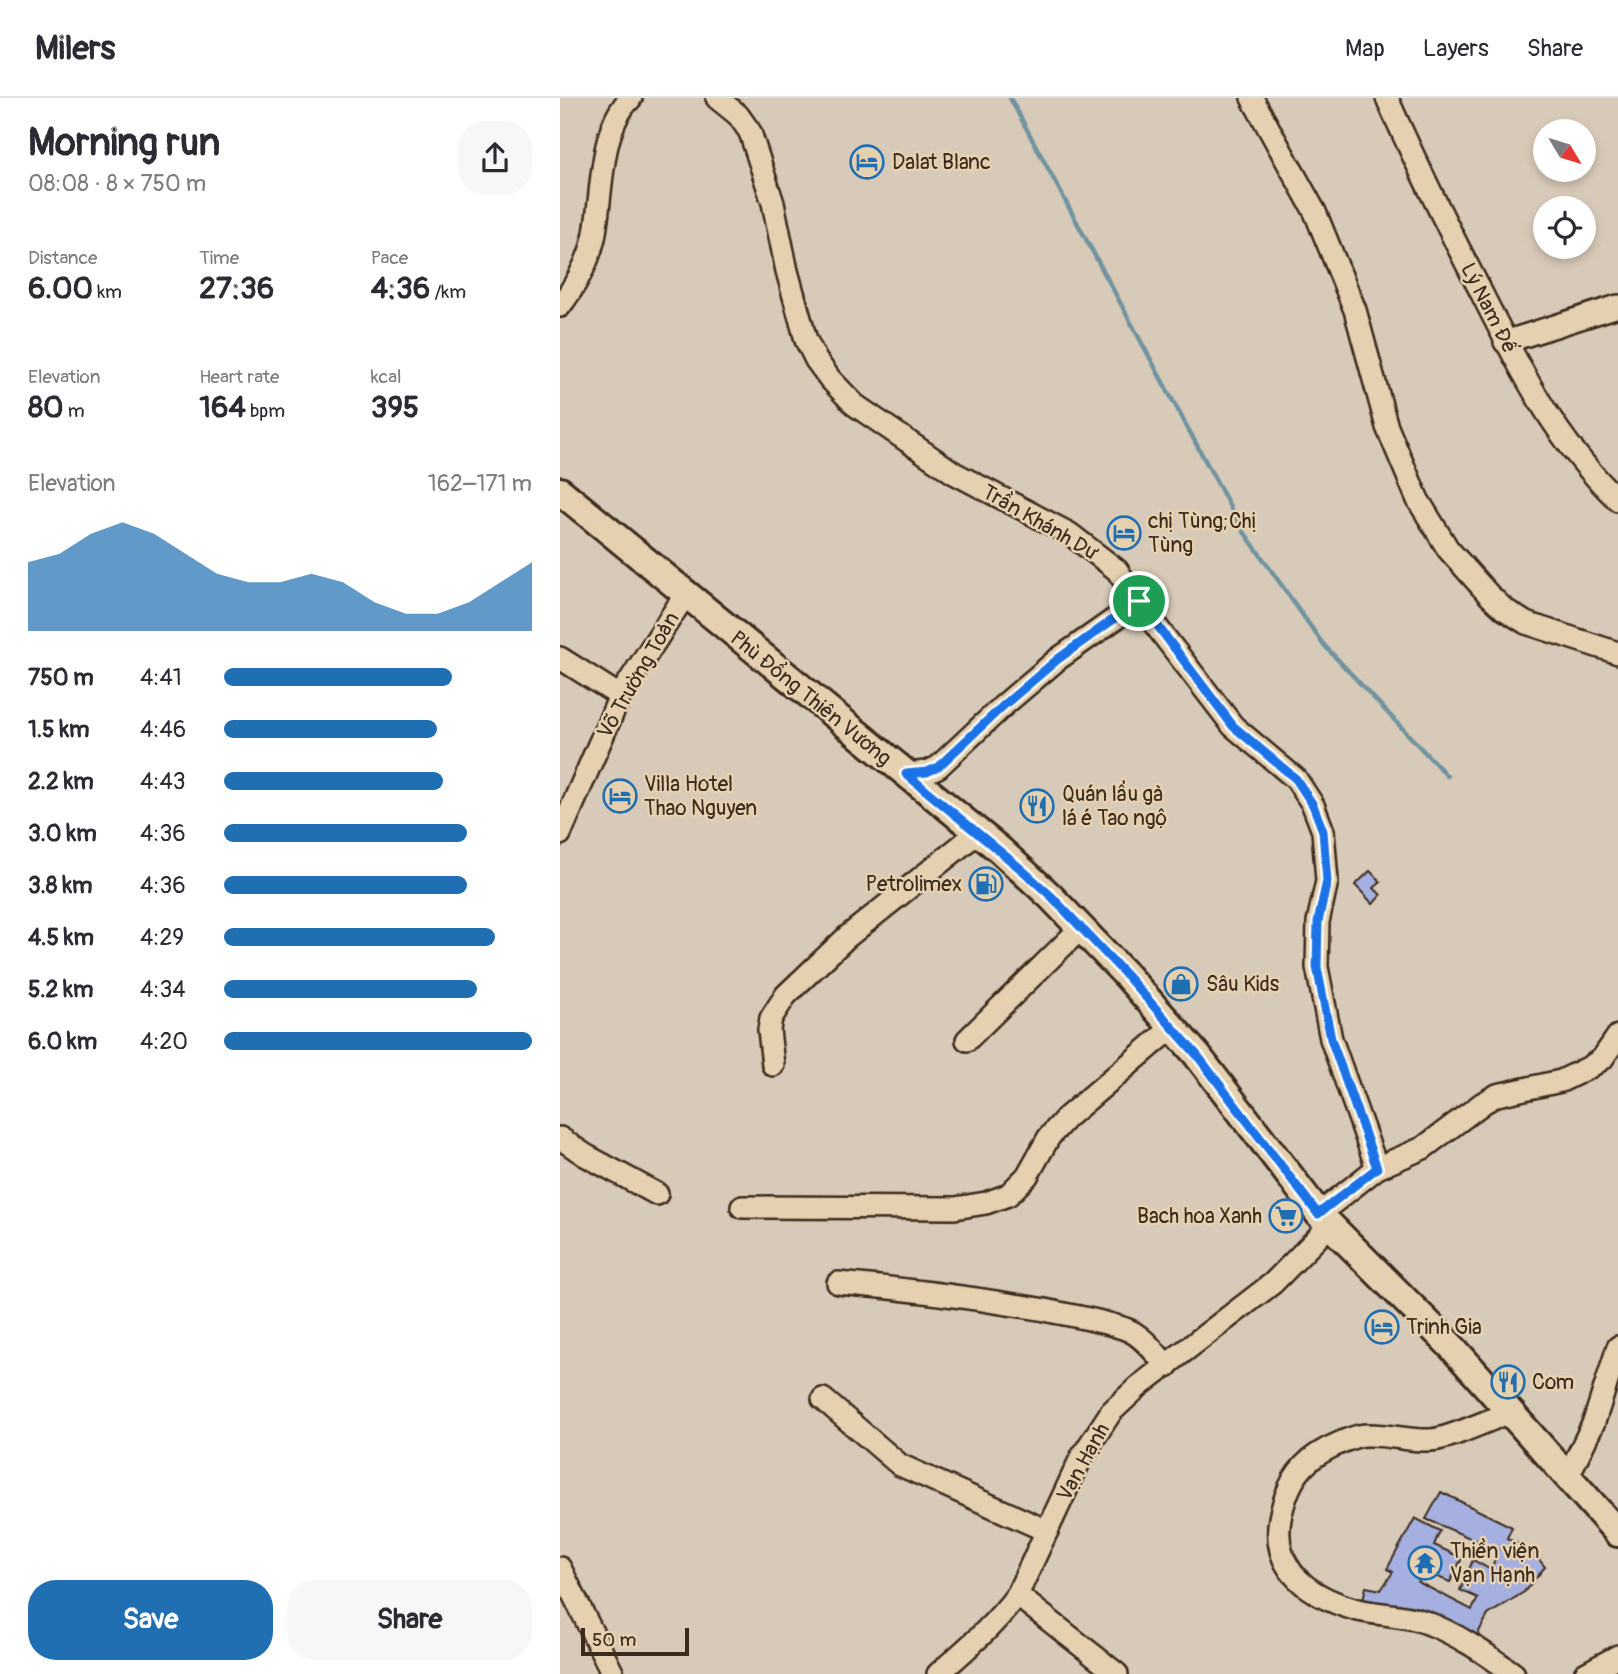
<!DOCTYPE html>
<html lang="en">
<head>
<meta charset="utf-8">
<style>
	body { margin:0; font-family:Pangolin,sans-serif; background:#f7f7f7; color:#2b2b33; height:100vh; display:flex; flex-direction:column; font-size:26px; white-space:nowrap }
	* { box-sizing:border-box; margin:0 }
	p { font-size:23px; color:#7c7c81 }
	.icon { flex:none; width:38px; height:38px; fill:none; stroke:currentColor; stroke-width:2; stroke-linecap:round; stroke-linejoin:round }
	.map { position:relative; flex:1; overflow:hidden }
	.panel { display:flex; flex-direction:column; background:#fff; width:560px }
	.panel>* { flex:none }
	.needle { width:46px; rotate:128deg }
	.fabs { position:absolute; left:973px; top:21px; display:grid; gap:14px }
	.fabs a { display:grid; place-items:center; width:63px; height:63px; border-radius:50%; background:#fff; box-shadow:0 4px 10px #0003; font-size:35px }
	.scale { position:absolute; left:21px; bottom:18px; width:108px; box-sizing:border-box; padding-left:7px; border:4px solid #3b2a1e; border-top:0; font-size:19px; line-height:24px; white-space:nowrap; color:#3b2a1e; -webkit-text-stroke:5px #e5d1af; paint-order:stroke }
	.pin { position:absolute; display:grid; place-items:center; width:60px; height:60px; color:#fff; margin:-30px; border:4px solid #fff; border-radius:50%; box-shadow:0 2px 7px #0007 }
	.round { display:grid; place-items:center; flex:none; width:74px; height:74px; border-radius:28px; background:#f7f7f7 }
	.summary { display:flex; align-items:center; justify-content:space-between; height:119px; padding:0 28px }
	h1 { font-size:38px; font-weight:700; line-height:52px }
	.stats { display:grid; grid-template-columns:repeat(3,1fr); gap:10px; height:119px; padding:7px 28px }
	.stats div { display:grid; align-content:center }
	.stats b { font-size:30px; font-weight:700 }
	.stats small { font-size:19px; font-weight:400 }
	.stats p { font-size:19px }
	.chart { height:196px; padding:14px 28px }
	.chart p { display:flex; justify-content:space-between }
	.chart svg { width:100%; height:126px; margin-top:7px; fill:#1f6fb2; opacity:.7 }
	.action { display:flex; gap:14px; margin-top:auto; padding:14px 28px }
	.action a { flex:1; height:80px; border-radius:28px; background:#1f6fb2; color:#fff; font-size:28px; font-weight:700; line-height:80px; text-align:center }
	.action a+a { background:#f7f7f7; color:#2b2b33 }
	ul { padding:0 28px; list-style:none; font-size:23px }
	li { display:grid; grid-template-columns:112px 84px 1fr; align-items:center; height:52px }
	li i { height:18px; border-radius:9px; background:#1f6fb2 }
	header { display:flex; align-items:center; gap:42px; box-sizing:border-box; height:98px; padding:0 35px; background:#fff; border-bottom:2px solid #e1e1e2 }
	header strong { font-size:33px }
	nav { display:flex; gap:38px; margin-inline-start:auto; font-size:24px }
	main { display:flex; flex:1; min-height:0 }
	.map>svg:first-child { display:block }
	.lines { fill:none; stroke-linecap:round; stroke-linejoin:round }
	.stream { stroke:#70939f; stroke-width:4.5 }
	.building { fill:#a5b0e0; stroke:#3b2a1e; stroke-width:2 }
	.minor-casing { stroke:#3b2a1e; stroke-width:26 }
	.major-casing { stroke:#3b2a1e; stroke-width:32 }
	.minor { stroke:#e5d1af; stroke-width:21 }
	.major { stroke:#e5d1af; stroke-width:26 }
	.route-casing { stroke:#fff; stroke-width:14 }
	.route { stroke:#1a73e8; stroke-width:9 }
	.labels { text-anchor:middle; stroke-width:5; stroke-linejoin:round; paint-order:stroke }
	.poi-label { font-size:21px; fill:#3b2a1e; stroke:#e5d1af; text-anchor:start }
	.street-label { font-size:21px; fill:#3b2a1e; stroke:#e5d1af }
</style>
</head>
<body>
<header>
<strong>Milers</strong>
<nav><a>Map</a><a>Layers</a><a>Share</a></nav>
</header>
<main>
<section class="panel">
<div class="summary"><div><h1>Morning run</h1><p>08:08 · 8 × 750 m</p></div><a class="round"><svg class="icon" aria-label="share" viewBox="0 0 24 24"><path d="M12 15V3M7 8l5-5 5 5M5 13v7h14v-7"/></svg></a></div>
<div class="stats">
<div><p>Distance</p><b>6.00<small> km</small></b></div>
<div><p>Time</p><b>27:36</b></div>
<div><p>Pace</p><b>4:36<small> /km</small></b></div>
</div>
<div class="stats">
<div><p>Elevation</p><b>80<small> m</small></b></div>
<div><p>Heart rate</p><b>164<small> bpm</small></b></div>
<div><p>kcal</p><b>395</b></div>
</div>
<div class="chart"><p><span>Elevation</span>162–171 m</p>
<svg viewBox="0 0 160 44" preserveAspectRatio="none"><path d="M0 44V20L10 17L20 10L30 6L40 10L50 17L60 24L70 27L80 27L90 24L100 27L110 34L120 38L130 38L140 34L150 27L160 20V44z"/></svg>
</div>
<ul>
<li><b>750 m</b>4:41<i style="width:74%"></i></li>
<li><b>1.5 km</b>4:46<i style="width:69%"></i></li>
<li><b>2.2 km</b>4:43<i style="width:71%"></i></li>
<li><b>3.0 km</b>4:36<i style="width:79%"></i></li>
<li><b>3.8 km</b>4:36<i style="width:79%"></i></li>
<li><b>4.5 km</b>4:29<i style="width:88%"></i></li>
<li><b>5.2 km</b>4:34<i style="width:82%"></i></li>
<li><b>6.0 km</b>4:20<i style="width:100%"></i></li>
</ul>
<div class="action"><a>Save</a><a>Share</a></div>
</section>
<div class="map">
<svg width="1058" height="1576" viewBox="0 0 1058 1576">
	<rect width="100%" height="100%" fill="#d8cab9"/>
	<filter id="ink" filterUnits="userSpaceOnUse"><feTurbulence type="fractalNoise" baseFrequency=".0143" numOctaves="2"/><feDisplacementMap in="SourceGraphic" scale="14" xChannelSelector="R" yChannelSelector="G"/><feConvolveMatrix kernelMatrix="1 2 1 2 8 2 1 2 1" color-interpolation-filters="sRGB"/></filter>
	<g filter="url(#ink)">
		<g class="lines">
			<polyline class="stream" points="450,0 682,431 763,546 887,678"/>
		</g>
		<g class="building">
			<polygon points="810,773 821,784 814,790 821,797 813,806 795,787"/>
			<polygon points="881,1394 952,1429 947,1440 974,1455 985,1469 964,1494 928,1517 914,1543 802,1506 806,1489 821,1492 833,1474 827,1471 855,1420 880,1433 874,1447 902,1460 890,1484 863,1473 858,1484 912,1512 918,1500 900,1492 913,1462 931,1472 938,1452 866,1421"/>
		</g>
		<g class="lines">
			<defs>
				<g id="minor">
					<polyline points="157,0 178,17 190,34 213,105 227,173 246,242 256,262 270,281 295,307 394,375 510,436 557,472 583,511 673,628 736,681 753,707 763,733 767,783 758,824 757,869 771,941 817,1070"/>
					<polyline points="692,0 755,114 795,212 827,329 858,402 888,451 929,497 944,511 966,525 1058,555"/>
					<path d="M827 0C855 64 886 126 918 188 956 264 995 343 1058 402"/>
					<path d="M0 208C16 187 28 166 34 140 43 98 38 31 71 0"/>
					<polyline points="945,244 1058,208"/>
					<polyline points="0,560 60,598"/>
					<polyline points="346,676 367,674 378,669 444,607 498,561 579,504"/>
					<polyline points="0,736 60,598 125,497"/>
					<polyline points="407,942 522,829"/>
					<polyline points="213,967 209,932 211,920 226,897 287,839 417,735"/>
					<polyline points="0,1040 25,1057 97,1096"/>
					<polyline points="182,1109 395,1110 426,1105 448,1097 467,1078 489,1039 506,1020 613,929"/>
					<polyline points="759,1116 817,1070 863,1050 923,1005 937,997 1001,983 1028,970 1042,961 1058,938"/>
					<path d="M278 1185C348 1191 416 1200 485 1212 511 1218 542 1222 568 1232 583 1238 596 1256 607 1268"/>
					<polyline points="263,1301 340,1367 487,1433"/>
					<path d="M950 1314C932 1321 886 1342 870 1342 849 1343 828 1336 806 1337 795 1337 777 1346 767 1351 742 1364 730 1382 723 1408 706 1465 742 1496 794 1511 816 1517 840 1516 862 1523 896 1535 925 1555 954 1576"/>
					<polyline points="1008,1378 1034,1324 1058,1249"/>
					<polyline points="0,1470 53,1576"/>
					<polyline points="457,1497 557,1576"/>
					<path d="M378 1576C406 1551 434 1528 457 1497L521 1360 551 1314 579 1288 713 1185 769 1128"/>
					<polyline points="1025,1576 1058,1558"/>
				</g>
				<polyline id="major" points="0,393 440,752 490,798 567,878 637,957 759,1116 892,1249 1058,1435"/>
			</defs>
			<use href="#minor" class="minor-casing"/>
			<use href="#major" class="major-casing"/>
			<use href="#minor" class="minor"/>
			<use href="#major" class="major"/>
		</g>
	</g>
	<g class="lines" filter="url(#ink)">
		<defs>
			<polygon id="route" points="579,503 673,628 736,681 753,707 763,733 767,783 758,824 757,869 771,941 817,1070 758,1116 637,957 567,878 491,798 461,771 346,676 367,674 378,669 444,607 498,561"/>
		</defs>
		<use href="#route" class="route-casing"/>
		<use href="#route" class="route"/>
	</g>
	<defs>
		<symbol id="hotel-ring" viewBox="-11 -11 22 22"><circle r="9.5" fill="#e5d1af" stroke="#1f6fb2" stroke-width="1.5"/><path d="M-6-4.5h1.5V1H6V5H4.5V3h-9V5H-6ZM-4 0a1.8 1.8 0 1 1 3.6 0ZM.5 0V-2.5h3Q6-2.5 6 0Z" fill="#1f6fb2"/></symbol>
		<symbol id="restaurant-ring" viewBox="-11 -11 22 22"><circle r="9.5" fill="#e5d1af" stroke="#1f6fb2" stroke-width="1.5"/><path d="M-5-6h1v4h1v-4h1v4h1v-4h1v5L-1.5 .5V6h-2V.5L-5-1ZM5-6V6H3V1.5H1.5Q1.5-4 5-6Z" fill="#1f6fb2"/></symbol>
		<symbol id="fuel-ring" viewBox="-11 -11 22 22"><circle r="9.5" fill="#e5d1af" stroke="#1f6fb2" stroke-width="1.5"/><path d="M-5.5-6h7V0h2V4h1.3V-2.5L3-4.5l.8-.8L6-3V5H2.5V1h-1V6h-7ZM-4.2-4.7v3.2H.2V-4.7Z" fill="#1f6fb2"/></symbol>
		<symbol id="shop-ring" viewBox="-11 -11 22 22"><circle r="9.5" fill="#e5d1af" stroke="#1f6fb2" stroke-width="1.5"/><path d="M-5-2.5h2.3a2.7 3.5 0 0 1 5.4 0H5L5.5 6h-11ZM-1.5-2.5h3a1.5 2.3 0 0 0-3 0Z" fill="#1f6fb2"/></symbol>
		<symbol id="supermarket-ring" viewBox="-11 -11 22 22"><circle r="9.5" fill="#e5d1af" stroke="#1f6fb2" stroke-width="1.5"/><path d="M-6-5.5h2.5l.6 2H6L4.5 2H-2.5L-4.4-4H-6ZM-1.5 3.2a1.3 1.3 0 1 0 .1 0ZM3 3.2a1.3 1.3 0 1 0 .1 0Z" fill="#1f6fb2"/></symbol>
		<symbol id="temple-ring" viewBox="-11 -11 22 22"><circle r="9.5" fill="#e5d1af" stroke="#1f6fb2" stroke-width="1.5"/><path d="M0-6L5-2H3V0L6.5 2.5H4V6H1.5V3h-3V6H-4V2.5H-6.5L-3 0V-2H-5Z" fill="#1f6fb2"/></symbol>
	</defs>
	<g fill-rule="evenodd">
		<use href="#hotel-ring" x="288" y="45" width="38" height="38"/>
		<use href="#hotel-ring" x="545" y="416" width="38" height="38"/>
		<use href="#hotel-ring" x="41" y="679" width="38" height="38"/>
		<use href="#restaurant-ring" x="458" y="689" width="38" height="38"/>
		<use href="#fuel-ring" x="407" y="767" width="38" height="38"/>
		<use href="#shop-ring" x="602" y="867" width="38" height="38"/>
		<use href="#supermarket-ring" x="707" y="1099" width="38" height="38"/>
		<use href="#hotel-ring" x="803" y="1210" width="38" height="38"/>
		<use href="#restaurant-ring" x="929" y="1265" width="38" height="38"/>
		<use href="#temple-ring" x="846" y="1446" width="38" height="38"/>
	</g>
	<g class="labels">
		<g class="poi-label">
			<text x="332" y="71">Dalat Blanc</text>
			<text x="588" y="430">chị Tùng;Chị<tspan x="588" dy="24">Tùng</tspan></text>
			<text x="84" y="693">Villa Hotel<tspan x="84" dy="24">Thao Nguyen</tspan></text>
			<text x="502" y="703">Quán lẩu gà<tspan x="502" dy="24">lá é Tao ngộ</tspan></text>
			<text x="402" y="793" text-anchor="end">Petrolimex</text>
			<text x="646" y="893">Sâu Kids</text>
			<text x="702" y="1125" text-anchor="end">Bach hoa Xanh</text>
			<text x="846" y="1236">Trinh Gia</text>
			<text x="972" y="1291">Com</text>
			<text x="890" y="1460">Thiền viện<tspan x="890" dy="24">Vạn Hạnh</tspan></text>
		</g>
		<g class="street-label">
			<text transform="translate(929 210) rotate(63)" y="7">Lý Nam Đế</text>
			<text transform="translate(480 424) rotate(30)" y="7">Trần Khánh Dư</text>
			<text transform="translate(78 577) rotate(-60)" y="7">Võ Trường Toản</text>
			<text transform="translate(251 600) rotate(39)" y="7">Phù Đổng Thiên Vương</text>
			<text transform="translate(523 1364) rotate(-61)" y="7">Vạn Hạnh</text>
		</g>
	</g>
</svg>
<div class="fabs">
<a><svg class="needle" viewBox="-14 -14 28 28"><path d="M0-13l5 13h-10z" fill="#e53935"/><path d="M0 13l5-13h-10z" fill="#7c7c81"/></svg></a>
<a><svg class="icon" aria-label="locate" viewBox="0 0 24 24"><circle cx="12" cy="12" r="6"/><path d="M12 2v4M12 18v4M2 12h4M18 12h4"/></svg></a>
</div>
<div class="scale">50 m</div>
<div class="pin" style="left:579px;top:503px;background:#1e9e55"><svg class="icon" aria-label="arrive" viewBox="0 0 24 24"><path d="M6 21V4h12l-3 4 3 4H6"/></svg></div>
</div>
</main>
</body>
</html>
